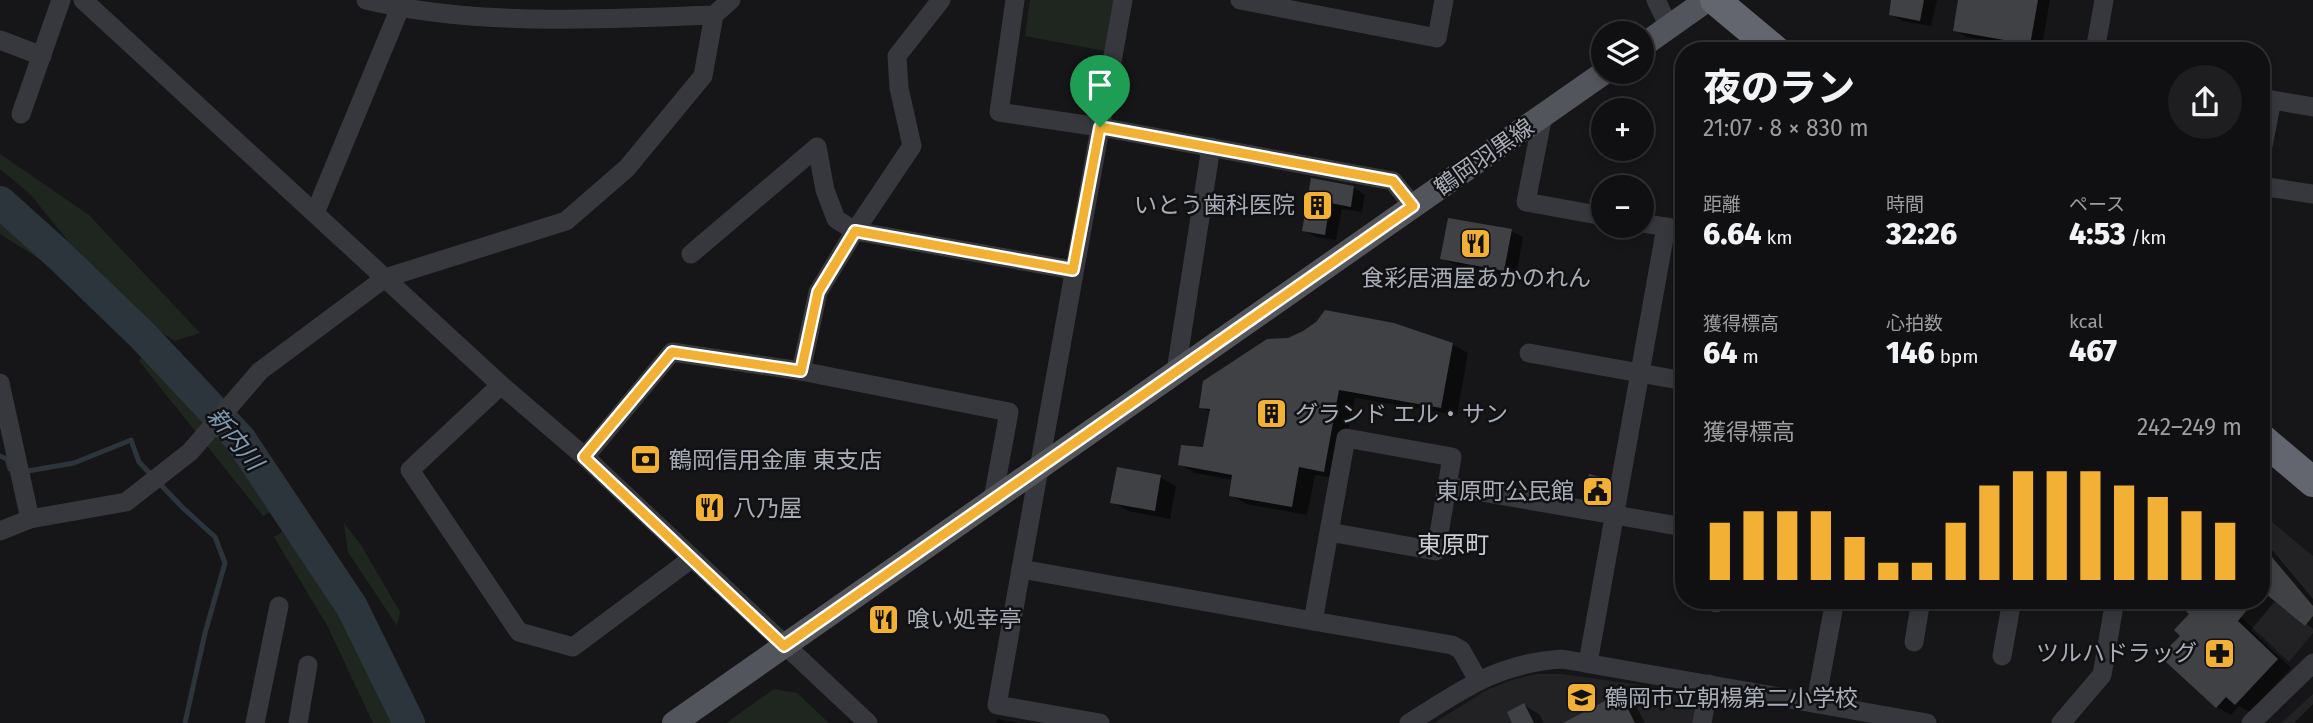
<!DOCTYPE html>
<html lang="ja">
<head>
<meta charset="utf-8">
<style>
	body { margin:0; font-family:"Fira Sans","Noto Sans JP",sans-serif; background:#1e1e20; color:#f1f3f6; height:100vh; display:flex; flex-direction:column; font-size:26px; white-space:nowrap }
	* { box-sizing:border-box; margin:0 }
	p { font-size:23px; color:#9c9d9f }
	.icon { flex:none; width:38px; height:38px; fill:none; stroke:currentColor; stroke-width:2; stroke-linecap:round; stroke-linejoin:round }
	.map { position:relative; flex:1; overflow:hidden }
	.sheet { position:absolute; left:1675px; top:42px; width:595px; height:567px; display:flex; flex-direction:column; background:#101012; border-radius:28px; box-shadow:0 4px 10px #0003,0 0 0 2px #303032 }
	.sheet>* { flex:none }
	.tools { position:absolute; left:1591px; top:21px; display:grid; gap:14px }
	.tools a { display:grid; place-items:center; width:63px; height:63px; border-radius:50%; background:#101012; box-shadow:0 4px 10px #0003,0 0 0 2px #303032; font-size:35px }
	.pin { position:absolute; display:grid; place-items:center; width:60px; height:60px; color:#fff; margin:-72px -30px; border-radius:50% 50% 50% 0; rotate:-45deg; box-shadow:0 0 7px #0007 }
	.pin .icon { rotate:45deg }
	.round { display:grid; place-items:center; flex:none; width:74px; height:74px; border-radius:37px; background:#1e1e20 }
	.headline { display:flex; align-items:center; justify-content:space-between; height:119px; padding:0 28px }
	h1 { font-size:38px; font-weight:800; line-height:52px }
	.figures { display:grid; grid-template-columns:repeat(3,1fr); gap:10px; height:119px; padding:7px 28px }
	.figures div { display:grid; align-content:center }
	.figures b { font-size:30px; font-weight:800 }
	.figures small { font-size:19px; font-weight:400 }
	.figures p { font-size:19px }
	.chart { height:196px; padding:14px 28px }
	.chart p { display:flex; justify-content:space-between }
	.chart svg { width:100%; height:126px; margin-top:7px; stroke:#f2b134; stroke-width:6 }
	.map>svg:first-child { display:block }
	.built { fill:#222225 }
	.green { fill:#1e261f }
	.shadow { fill:#0007 }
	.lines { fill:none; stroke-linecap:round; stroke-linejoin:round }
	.stream { stroke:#2c353c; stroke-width:5 }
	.river { stroke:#2c353c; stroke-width:32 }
	.building { fill:#404145 }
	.minor { stroke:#37383d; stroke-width:19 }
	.major { stroke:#53555c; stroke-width:24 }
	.highway { stroke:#63666e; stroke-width:30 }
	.route-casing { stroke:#fff; stroke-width:14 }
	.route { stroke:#f2b134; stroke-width:9 }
	.labels { text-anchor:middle; stroke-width:5; stroke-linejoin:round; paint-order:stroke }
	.street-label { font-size:23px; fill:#a8adb8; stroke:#111113 }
	.poi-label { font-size:23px; fill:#a8adb8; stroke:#111113; text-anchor:start }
	.water-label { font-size:24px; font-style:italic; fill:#7f9bb3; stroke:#111113 }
	.neighbourhood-label { font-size:24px; fill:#c9ccd4; stroke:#111113 }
</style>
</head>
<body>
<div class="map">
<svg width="2313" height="723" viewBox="0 0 2313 723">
	<rect width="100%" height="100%" fill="#161618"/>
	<g class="built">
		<polygon points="2261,513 2313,556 2313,633 2289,662 2223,600 2261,600"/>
		<polygon points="1537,674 1562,674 1684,691 1696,704 1693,723 1434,723 1485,691 1511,680"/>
		<polygon points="2313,694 2313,723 2281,723"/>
	</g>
	<g class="green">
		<polygon points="1030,0 1114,0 1105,51 1025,36"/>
		<polygon points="0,154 89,215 200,333 175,341 143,321 80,256 31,195 0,169"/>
		<polygon points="0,209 1,210 52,267 0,234"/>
		<polygon points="145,351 246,456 279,508 263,516 139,361"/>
		<polygon points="344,523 361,545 400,612 397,626 348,552"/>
		<polygon points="290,527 350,617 398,723 373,723 328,627 274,537"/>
		<polygon points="774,689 797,693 829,723 726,723"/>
	</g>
	<g class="shadow">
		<polygon points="1893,0 1937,0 1931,26 1902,21 1891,14"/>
		<polygon points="1960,0 2050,0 2041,51 2013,51 2004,46 2005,43 1966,37 1955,30"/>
		<polygon points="1313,180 1354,188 1365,195 1362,212 1342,209 1336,240 1316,237 1304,230"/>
		<polygon points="1511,231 1523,237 1516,276 1454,265 1442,258"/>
		<polygon points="1452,344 1468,353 1457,415 1355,398 1339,479 1315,475 1307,515 1246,504 1231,495 1233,480 1195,473 1180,464 1204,449 1211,413 1201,407"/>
		<polygon points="1160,477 1176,486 1170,519 1128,511 1112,502"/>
		<polygon points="1608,480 1615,484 1611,504 1596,501 1588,497"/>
		<polygon points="2261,544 2273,551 2313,599 2313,629 2276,600 2251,630 2291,668 2250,712 2239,706 2231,715 2217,707 2182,635 2191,614 2187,600 2261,600"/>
		<polygon points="1620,695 1635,704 1645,723 1566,723"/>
		<polygon points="2313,704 2313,723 2294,723"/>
		<polygon points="1524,705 1539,714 1544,723 1514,723"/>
		<polygon points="998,719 1019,723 995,723"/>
	</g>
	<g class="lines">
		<g class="stream">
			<polyline points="0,456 7,459 10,469"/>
			<polyline points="22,472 74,463 131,440 139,462 183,508 215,537 225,563 205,633 185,723"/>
		</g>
		<polyline class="river" points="0,202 59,255 143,336 240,439 352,607 409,723"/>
	</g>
	<g class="building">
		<polygon points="1891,0 1924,0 1920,21 1889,15"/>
		<polygon points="1958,0 2038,0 2029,51 2002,47 2004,40 1953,31"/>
		<polygon points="1311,178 1354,186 1351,207 1330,203 1325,235 1302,231"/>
		<polygon points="1448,218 1512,229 1504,271 1440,259"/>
		<polygon points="1325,310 1394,323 1453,343 1441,408 1339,390 1324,472 1299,467 1292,507 1229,496 1232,475 1178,465 1181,445 1203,447 1210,409 1199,408 1203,381 1267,339 1288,338 1303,331 1316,322"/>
		<polygon points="1117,467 1161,475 1155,511 1110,503"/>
		<polygon points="1589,474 1609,479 1603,501 1586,498"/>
		<polygon points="2261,544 2313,606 2313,616 2305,626 2261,590"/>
		<polygon points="2174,600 2255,600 2238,621 2278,659 2235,705 2226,697 2216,708 2166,662 2170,646 2180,636 2174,630 2189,614"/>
		<polygon points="1620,693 1635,723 1563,723"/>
		<polygon points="1524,703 1534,723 1512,723 1507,712"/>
	</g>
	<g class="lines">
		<g class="minor">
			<polyline points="83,0 501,385 585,457 868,723"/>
			<path d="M366 0C477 27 601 19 714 15L731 0"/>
			<polyline points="1015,0 999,112 1100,127 1393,181 1413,206"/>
			<polyline points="1123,0 1021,569 1313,621 1329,532 1436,551 1452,457 1346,438 1329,532"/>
			<polyline points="1240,0 1437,38 1444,0"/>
			<polyline points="1656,0 1669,27"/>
			<polyline points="0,40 42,56"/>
			<polyline points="2095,51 2104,0"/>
			<polyline points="2261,98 2313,107"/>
			<polyline points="21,114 61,0"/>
			<polyline points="1543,115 1526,202 1603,216"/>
			<polyline points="2261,156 2272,100"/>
			<polyline points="2261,186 2313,194"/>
			<polyline points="315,213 400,8"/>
			<polyline points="1642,223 1684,230"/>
			<polyline points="691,254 817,147 825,190 836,219 855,231 912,146 899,88 897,56 941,0"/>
			<polyline points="1529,353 1684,381"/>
			<polyline points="801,371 1009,412 993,499"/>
			<polyline points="1176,371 1211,147"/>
			<polyline points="0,383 30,519"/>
			<polyline points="501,385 410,470 519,632 573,647 691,559"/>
			<polyline points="585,457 672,352 801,371 818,292 855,231 1073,270"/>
			<polyline points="1447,486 1684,527"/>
			<polyline points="0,531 30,519 126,502 190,452 260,371 385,278 566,221 627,168 703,76 714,15"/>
			<polyline points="1021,569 997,705 1100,723"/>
			<polyline points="2096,600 2114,603"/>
			<polyline points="1716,603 1716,600"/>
			<polyline points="1313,621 1452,645 1461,650 1478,680"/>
			<polyline points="1914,642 1921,600"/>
			<polyline points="2002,656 2012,600"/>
			<polyline points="1588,663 1666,227"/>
			<polyline points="1816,702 1835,600"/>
			<polyline points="255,723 279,606"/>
			<polyline points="298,723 308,665"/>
			<path d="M1409 723C1462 690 1497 663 1562 659L1927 723"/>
			<polyline points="1702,723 1709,684"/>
			<polyline points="2061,723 2102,675 2115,600"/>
			<polyline points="2251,723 2313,663"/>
		</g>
		<g class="major">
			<polyline points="1642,46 1707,0"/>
			<polyline points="674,723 1605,72"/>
		</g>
		<g class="highway">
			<polyline points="1715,0 1776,51"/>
			<polyline points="2261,438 2313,482"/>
		</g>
	</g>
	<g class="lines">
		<defs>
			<polygon id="route" points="1100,127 1393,181 1413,206 784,646 584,457 672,352 801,371 818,292 855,231 1073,270"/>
		</defs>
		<use href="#route" class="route-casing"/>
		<use href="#route" class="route"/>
	</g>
	<defs>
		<symbol id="building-square" viewBox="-11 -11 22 22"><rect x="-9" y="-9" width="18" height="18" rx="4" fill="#f2b134" stroke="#111113"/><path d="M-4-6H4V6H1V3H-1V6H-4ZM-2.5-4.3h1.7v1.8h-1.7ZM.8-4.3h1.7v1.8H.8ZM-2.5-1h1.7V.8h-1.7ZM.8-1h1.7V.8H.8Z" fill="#111"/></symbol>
		<symbol id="restaurant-square" viewBox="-11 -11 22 22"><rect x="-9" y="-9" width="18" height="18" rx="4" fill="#f2b134" stroke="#111113"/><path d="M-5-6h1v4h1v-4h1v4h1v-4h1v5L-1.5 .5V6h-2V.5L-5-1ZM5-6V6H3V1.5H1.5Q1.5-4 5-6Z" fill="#111"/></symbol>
		<symbol id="bank-square" viewBox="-11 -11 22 22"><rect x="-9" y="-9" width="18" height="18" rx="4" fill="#f2b134" stroke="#111113"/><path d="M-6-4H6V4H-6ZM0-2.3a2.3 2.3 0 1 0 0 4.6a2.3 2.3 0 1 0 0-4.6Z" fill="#111"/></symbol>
		<symbol id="civic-square" viewBox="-11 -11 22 22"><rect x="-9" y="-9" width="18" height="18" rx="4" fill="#f2b134" stroke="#111113"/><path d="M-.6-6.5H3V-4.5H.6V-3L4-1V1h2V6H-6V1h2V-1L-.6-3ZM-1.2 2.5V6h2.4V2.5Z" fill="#111"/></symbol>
		<symbol id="pharmacy-square" viewBox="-11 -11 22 22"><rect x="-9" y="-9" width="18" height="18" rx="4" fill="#f2b134" stroke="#111113"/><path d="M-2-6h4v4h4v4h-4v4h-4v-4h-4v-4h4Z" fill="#111"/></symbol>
		<symbol id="school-square" viewBox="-11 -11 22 22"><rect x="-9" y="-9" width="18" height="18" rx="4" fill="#f2b134" stroke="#111113"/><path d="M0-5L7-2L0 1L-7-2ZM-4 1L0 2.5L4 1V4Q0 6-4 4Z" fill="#111"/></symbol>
	</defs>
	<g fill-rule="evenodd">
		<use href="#building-square" x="1300" y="188" width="35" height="35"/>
		<use href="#restaurant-square" x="1458" y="226" width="35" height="35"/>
		<use href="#building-square" x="1254" y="396" width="35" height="35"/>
		<use href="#bank-square" x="628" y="442" width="35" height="35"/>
		<use href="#civic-square" x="1580" y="474" width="35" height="35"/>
		<use href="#restaurant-square" x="692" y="490" width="35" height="35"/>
		<use href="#restaurant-square" x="866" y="602" width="35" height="35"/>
		<use href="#pharmacy-square" x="2202" y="636" width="35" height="35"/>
		<use href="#school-square" x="1564" y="680" width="35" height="35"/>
	</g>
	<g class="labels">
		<g class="street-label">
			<text transform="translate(1484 157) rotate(-35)" y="8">鶴岡羽黒線</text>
		</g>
		<g class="poi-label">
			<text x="1295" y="213" text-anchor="end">いとう歯科医院</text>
			<text x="1476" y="286" text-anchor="middle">食彩居酒屋あかのれん</text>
			<text x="1295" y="422">グランド エル・サン</text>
			<text x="669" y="468">鶴岡信用金庫 東支店</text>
			<text x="1574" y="499" text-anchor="end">東原町公民館</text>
			<text x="733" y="516">八乃屋</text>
			<text x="907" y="627">喰い処幸亭</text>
			<text x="2197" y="661" text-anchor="end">ツルハドラッグ</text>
			<text x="1605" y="706">鶴岡市立朝楊第二小学校</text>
		</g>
		<g class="water-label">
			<text transform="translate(235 439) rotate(51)" y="8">新内川</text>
		</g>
		<g class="neighbourhood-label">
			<text x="1453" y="553">東原町</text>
		</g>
	</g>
</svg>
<div class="tools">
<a><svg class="icon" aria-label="layers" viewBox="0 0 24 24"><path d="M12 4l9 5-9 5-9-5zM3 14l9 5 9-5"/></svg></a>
<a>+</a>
<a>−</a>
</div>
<div class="pin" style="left:1100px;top:127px;background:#1e9e55"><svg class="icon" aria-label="arrive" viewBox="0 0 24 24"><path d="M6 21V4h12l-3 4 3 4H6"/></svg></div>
<section class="sheet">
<div class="headline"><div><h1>夜のラン</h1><p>21:07 · 8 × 830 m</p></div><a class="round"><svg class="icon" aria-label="share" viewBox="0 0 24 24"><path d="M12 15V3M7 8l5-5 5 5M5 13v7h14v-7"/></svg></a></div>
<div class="figures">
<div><p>距離</p><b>6.64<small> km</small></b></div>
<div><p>時間</p><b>32:26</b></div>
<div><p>ペース</p><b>4:53<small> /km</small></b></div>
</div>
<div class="figures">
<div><p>獲得標高</p><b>64<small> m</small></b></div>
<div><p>心拍数</p><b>146<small> bpm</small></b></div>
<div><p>kcal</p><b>467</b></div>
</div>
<div class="chart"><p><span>獲得標高</span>242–249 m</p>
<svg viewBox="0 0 160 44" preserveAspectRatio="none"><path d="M5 44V24M15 44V20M25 44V20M35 44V20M45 44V29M55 44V38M65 44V38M75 44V24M85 44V11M95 44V6M105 44V6M115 44V6M125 44V11M135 44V15M145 44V20M155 44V24"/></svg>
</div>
</section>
</div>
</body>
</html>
